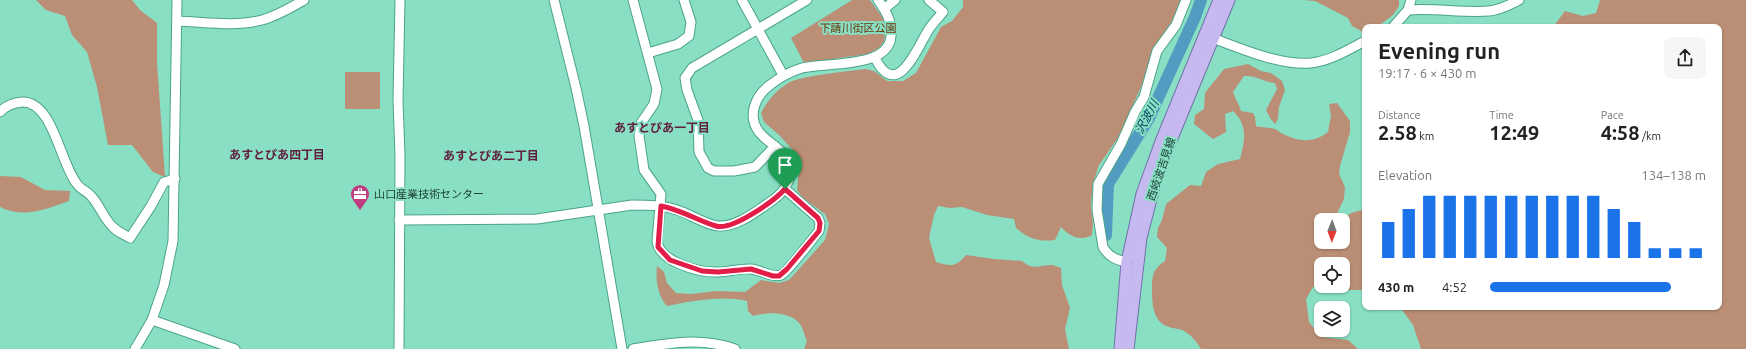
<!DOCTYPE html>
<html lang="en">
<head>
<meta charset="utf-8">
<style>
	body { margin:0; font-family:Ubuntu,"Noto Sans JP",sans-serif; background:#f6f6f6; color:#222; height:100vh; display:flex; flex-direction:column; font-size:15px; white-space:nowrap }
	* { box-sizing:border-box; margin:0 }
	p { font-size:13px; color:#767676 }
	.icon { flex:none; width:22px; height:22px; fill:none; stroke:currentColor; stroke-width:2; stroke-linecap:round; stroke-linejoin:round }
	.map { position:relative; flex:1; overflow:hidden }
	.side { position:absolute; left:1362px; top:24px; width:360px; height:286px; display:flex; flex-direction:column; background:#fff; border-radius:8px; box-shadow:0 1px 3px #0004 }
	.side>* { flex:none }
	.needle { width:26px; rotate:181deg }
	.tools { position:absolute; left:1314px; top:213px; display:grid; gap:8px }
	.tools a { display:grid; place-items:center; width:36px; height:36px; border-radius:8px; background:#fff; box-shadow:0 1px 3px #0004; font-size:20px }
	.pin { position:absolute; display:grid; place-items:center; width:34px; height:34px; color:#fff; margin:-41px -17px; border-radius:50% 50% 50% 0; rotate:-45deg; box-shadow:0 0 4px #0007 }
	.pin .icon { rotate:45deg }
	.round { display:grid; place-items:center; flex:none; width:42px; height:42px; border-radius:8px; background:#f6f6f6 }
	.overview { display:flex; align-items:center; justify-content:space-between; height:68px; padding:0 16px }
	h1 { font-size:22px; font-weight:700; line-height:30px }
	.figures { display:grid; grid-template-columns:repeat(3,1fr); gap:6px; height:68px; padding:4px 16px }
	.figures div { display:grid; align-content:center }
	.figures b { font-size:20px; font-weight:700 }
	.figures small { font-size:11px; font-weight:400 }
	.figures p { font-size:11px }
	.chart { height:112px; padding:8px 16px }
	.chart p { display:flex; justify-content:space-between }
	.chart svg { width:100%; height:72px; margin-top:4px; stroke:#1a73e8; stroke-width:6 }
	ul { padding:0 16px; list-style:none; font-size:13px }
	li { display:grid; grid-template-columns:64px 48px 1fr; align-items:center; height:30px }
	li i { height:10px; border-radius:5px; background:#1a73e8 }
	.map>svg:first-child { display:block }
	.green { fill:#bb8f75 }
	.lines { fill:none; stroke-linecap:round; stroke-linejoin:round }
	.river { stroke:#539cc1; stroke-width:12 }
	.minor-casing { stroke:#4ba38a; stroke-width:11 }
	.major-casing { stroke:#7172a9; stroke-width:13 }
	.minor { stroke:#fff; stroke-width:9 }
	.major { stroke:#c5b9f0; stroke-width:11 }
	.route-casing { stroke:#fff; stroke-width:8 }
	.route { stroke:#e11d48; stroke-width:5 }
	.labels { text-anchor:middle; stroke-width:4; stroke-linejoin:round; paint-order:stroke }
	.park-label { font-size:11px; fill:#6c3303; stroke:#88dfc4 }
	.street-label { font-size:11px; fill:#1e4338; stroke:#88dfc4 }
	.poi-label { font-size:11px; fill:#1e4338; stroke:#88dfc4; text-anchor:start }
	.water-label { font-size:12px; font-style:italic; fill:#05455f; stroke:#88dfc4 }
	.neighbourhood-label { font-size:12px; font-weight:bold; fill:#602040; stroke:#88dfc4 }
</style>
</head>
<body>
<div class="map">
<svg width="1746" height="349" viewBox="0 0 1746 349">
	<rect width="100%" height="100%" fill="#88dfc4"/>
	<g class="green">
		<polygon points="36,0 132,0 140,10 157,23 157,62 165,177 153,172 132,145 108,145 97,87 87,52 72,35 65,16 46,10"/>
		<polygon points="852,0 870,0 885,21 886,30 884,41 879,48 868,54 804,63 791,38"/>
		<path d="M963 0H1182L1173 27 1151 65 1118 138 1099 165 1093 183 1091 204 1093 223 1092 235C1080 242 1069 236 1061 227L1055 240C1039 242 1029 239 1016 228L1014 219 987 215 962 207 950 208 938 206 934 215 929 238 936 262C951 266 955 268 966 255L994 259 1022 261C1033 271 1039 265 1051 265 1054 265 1058 267 1061 268L1062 285 1070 308 1065 329 1069 349H804L807 341C804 335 803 327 799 323 789 311 766 312 753 316L748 311 747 301C721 295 692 301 667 306 658 297 655 279 657 266L664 272 667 283 676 293 691 294 716 291 745 292 761 280 779 283 789 280 825 240 829 224 825 214 803 198 797 190 799 169 793 150 779 135 764 122 761 113C767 101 777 90 788 83 799 76 850 71 865 69L874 71 887 81H903L916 73 941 27 952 21 963 7Z"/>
		<polygon points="1303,0 1399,0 1399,6 1393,15 1377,27 1365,27 1365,31 1363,32 1352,26 1348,18 1315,1"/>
		<polygon points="1600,0 1746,0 1746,349 1421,349 1413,325 1400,307 1719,307 1719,27 1553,27 1565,11 1583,16 1596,13"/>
		<path d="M1248 64 1261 71 1271 73 1282 81 1285 90 1279 107 1278 119 1275 124 1270 118 1266 110 1277 89 1275 83C1264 82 1256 75 1244 76L1233 92C1235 99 1239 104 1241 111L1253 113 1255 117 1256 126C1262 128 1269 127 1275 129 1278 130 1280 133 1283 134 1299 142 1314 143 1328 132L1331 116 1329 104 1337 103 1350 121V132L1340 166 1339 174 1345 187 1344 199 1334 220H1321V233L1319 236H1321V242H1343L1342 220 1351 213 1365 209V290H1348L1333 286H1343V264H1321V285L1313 287 1306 299 1309 322 1321 337 1348 340 1358 349H1201C1197 342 1191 335 1184 331 1180 328 1173 329 1169 327 1152 322 1152 302 1152 287 1152 274 1154 268 1165 261L1167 248 1157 237 1158 228 1162 220 1166 204 1190 185 1201 186 1206 172 1218 164 1240 159C1245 140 1248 125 1233 111L1225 114 1226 132 1213 139 1194 124 1195 115 1204 109 1205 93 1224 69Z"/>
		<rect x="345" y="72" width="35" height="37"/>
		<path d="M0 176 21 177 45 190 70 191 69 201C46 209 24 219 0 207Z"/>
	</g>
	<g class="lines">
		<polyline class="river" points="1106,235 1108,184 1149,118 1195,17 1201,0"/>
		<defs>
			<g id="minor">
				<polyline points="554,0 576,88 584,126 622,349"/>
				<path d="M633 0 657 89 654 104 641 123 639 136 644 170 661 194 657 241C659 262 700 273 718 272 729 272 740 268 751 269 761 270 772 278 781 275 788 272 812 239 819 231L820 223 818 218 785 189"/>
				<polyline points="742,0 783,75"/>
				<polyline points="884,9 895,0"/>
				<path d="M1408 10C1435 8 1463 13 1489 11 1500 10 1509 5 1519 0"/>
				<path d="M178 21C205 22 236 27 262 20 277 16 290 8 304 0"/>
				<polyline points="1393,27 1408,10 1411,0"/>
				<path d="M1207 36C1237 47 1279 66 1311 63 1330 61 1348 50 1365 41"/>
				<polyline points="648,53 678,44 689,36 691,22 684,0"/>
				<path d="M875 58C897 102 917 48 929 29 933 23 939 17 943 12L929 0"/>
				<path d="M0 112C6 105 13 103 22 102 53 101 60 163 77 184 80 189 87 191 91 196 100 205 104 220 114 228 118 232 125 235 130 238L151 206 164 182 175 179"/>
				<polyline points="775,146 755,167 734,171 714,171 708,168 699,152 698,120 687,90 685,78 692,68 807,0"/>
				<path d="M399 220 537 219 632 205C647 205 663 205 677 210 689 213 707 226 719 226 738 227 758 210 773 200 786 191 797 172 786 157 779 147 767 142 759 132 747 116 755 96 770 85 780 77 789 72 802 68 825 62 889 69 891 36 892 21 886 11 878 0"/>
				<path d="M1127 262C1116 260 1109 257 1103 247L1097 210 1098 184 1121 144 1135 112 1144 97 1157 51 1176 25 1186 0"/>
				<polyline points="152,320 235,349"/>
				<polyline points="135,349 152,320 164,285 173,241 177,0"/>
				<polyline points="399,349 400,156 398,100 400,0"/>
				<path d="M633 349C668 343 700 337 735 349"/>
			</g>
			<g id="major">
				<polyline points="1120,349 1127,262 1142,194 1162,139 1219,0"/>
				<polyline points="1128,349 1141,238 1158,172 1229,0"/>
			</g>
		</defs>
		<use href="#minor" class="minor-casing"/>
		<use href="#major" class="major-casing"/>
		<use href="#minor" class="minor"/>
		<use href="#major" class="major"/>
	</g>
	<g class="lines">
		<defs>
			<path id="route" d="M785 189 818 218 820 223 819 231 787 269 779 276H773L751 269 718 272 702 271 670 260 658 247 661 206C682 210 696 220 716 226 732 231 774 201 785 189Z"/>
		</defs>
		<use href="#route" class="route-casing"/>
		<use href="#route" class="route"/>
	</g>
	<defs>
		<symbol id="office-pin" viewBox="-11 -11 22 30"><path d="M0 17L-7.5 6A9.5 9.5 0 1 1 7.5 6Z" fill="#c13d82" stroke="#88dfc4"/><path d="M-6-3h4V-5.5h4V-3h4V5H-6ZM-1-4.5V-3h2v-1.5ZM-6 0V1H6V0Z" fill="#fff"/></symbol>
	</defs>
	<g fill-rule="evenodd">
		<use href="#office-pin" x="349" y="183" width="22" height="30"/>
	</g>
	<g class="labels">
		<g class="park-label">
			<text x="858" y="32">下請川街区公園</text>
		</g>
		<g class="street-label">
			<text transform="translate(1161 169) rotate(-71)" y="4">西岐波吉見線</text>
		</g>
		<g class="poi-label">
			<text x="374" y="198">山口産業技術センター</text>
		</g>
		<g class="water-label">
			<text transform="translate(1147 117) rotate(-62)" y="4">沢波川</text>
		</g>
		<g class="neighbourhood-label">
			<text x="662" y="132">あすとぴあ一丁目</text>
			<text x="277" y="159">あすとぴあ四丁目</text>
			<text x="491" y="160">あすとぴあ二丁目</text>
		</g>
	</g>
</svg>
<div class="tools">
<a><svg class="needle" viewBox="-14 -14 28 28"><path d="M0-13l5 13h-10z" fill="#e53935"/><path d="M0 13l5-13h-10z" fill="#767676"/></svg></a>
<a><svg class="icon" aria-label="locate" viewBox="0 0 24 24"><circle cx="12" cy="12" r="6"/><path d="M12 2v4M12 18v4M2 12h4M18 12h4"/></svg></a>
<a><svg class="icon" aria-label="layers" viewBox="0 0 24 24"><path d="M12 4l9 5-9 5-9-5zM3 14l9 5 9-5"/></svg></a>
</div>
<div class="pin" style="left:785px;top:189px;background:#1e9e55"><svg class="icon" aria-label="arrive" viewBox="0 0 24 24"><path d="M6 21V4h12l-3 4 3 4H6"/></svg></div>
<section class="side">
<div class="overview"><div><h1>Evening run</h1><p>19:17 · 6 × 430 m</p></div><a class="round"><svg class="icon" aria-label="share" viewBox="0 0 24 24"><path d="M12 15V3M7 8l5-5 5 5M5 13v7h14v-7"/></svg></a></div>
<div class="figures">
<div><p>Distance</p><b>2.58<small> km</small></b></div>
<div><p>Time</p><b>12:49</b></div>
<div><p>Pace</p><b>4:58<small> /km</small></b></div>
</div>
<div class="chart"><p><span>Elevation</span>134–138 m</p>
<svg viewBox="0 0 160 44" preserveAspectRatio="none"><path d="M5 44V22M15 44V14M25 44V6M35 44V6M45 44V6M55 44V6M65 44V6M75 44V6M85 44V6M95 44V6M105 44V6M115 44V14M125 44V22M135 44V38M145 44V38M155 44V38"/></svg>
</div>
<ul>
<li><b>430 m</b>4:52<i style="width:84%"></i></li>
</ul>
</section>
</div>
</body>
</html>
